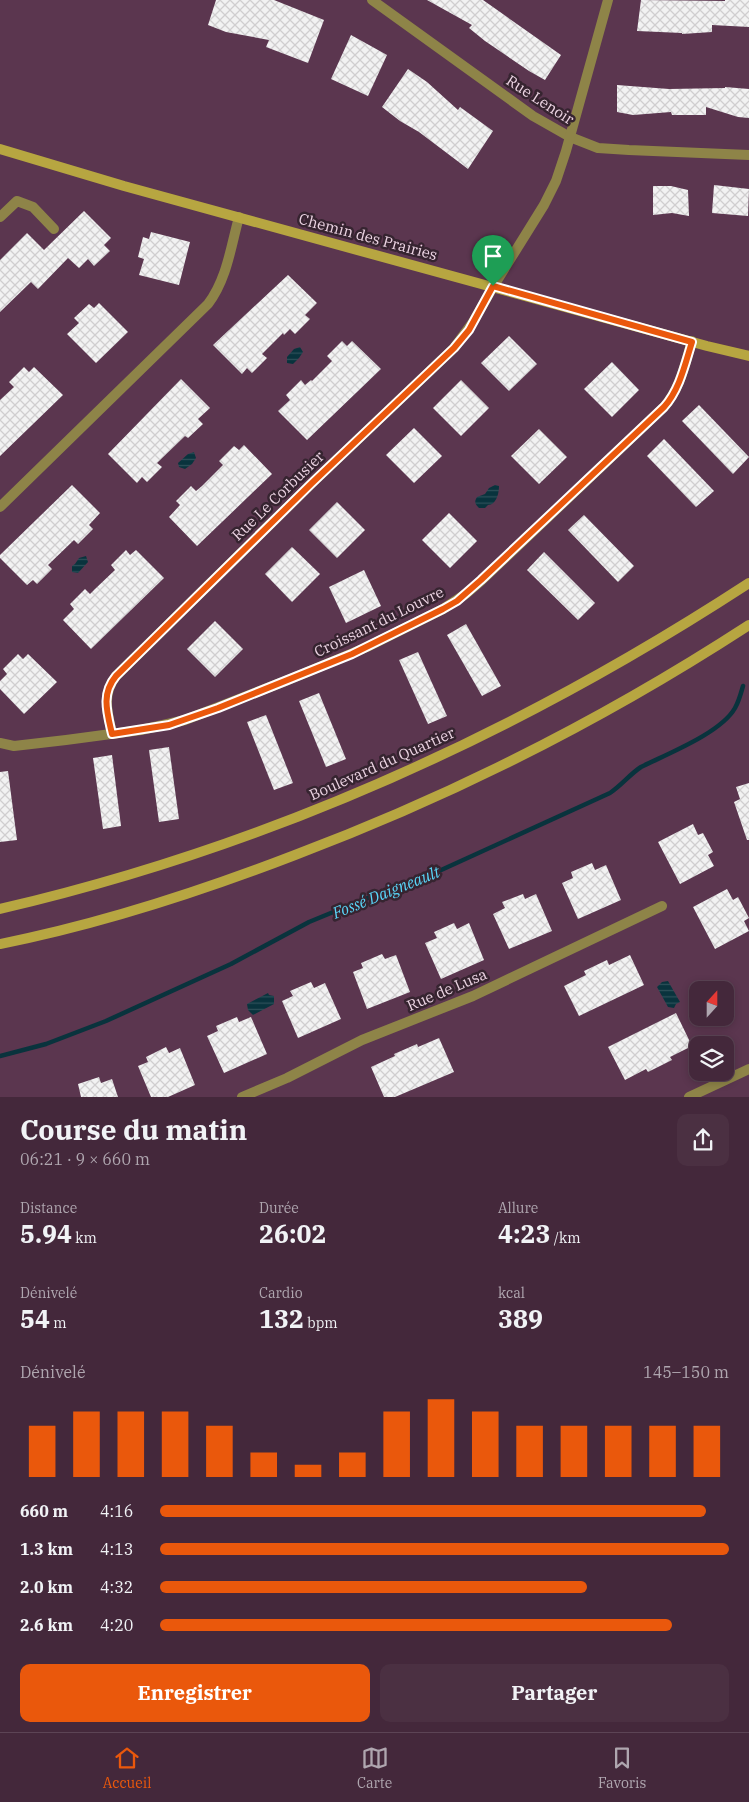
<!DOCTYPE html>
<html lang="fr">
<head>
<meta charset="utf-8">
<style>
	body { margin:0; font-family:"IBM Plex Serif",serif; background:#4b3042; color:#f1f3f6; height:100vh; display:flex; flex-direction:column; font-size:19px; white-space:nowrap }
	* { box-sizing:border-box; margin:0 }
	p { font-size:16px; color:#afa6af }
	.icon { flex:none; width:28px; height:28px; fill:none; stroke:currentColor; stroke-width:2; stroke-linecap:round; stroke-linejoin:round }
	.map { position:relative; height:1097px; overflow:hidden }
	.details { display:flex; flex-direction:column; background:#44283b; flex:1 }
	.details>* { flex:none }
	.needle { width:32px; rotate:21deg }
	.buttons { position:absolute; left:689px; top:981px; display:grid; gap:10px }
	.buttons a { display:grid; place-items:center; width:45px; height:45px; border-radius:10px; background:#44283b; box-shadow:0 2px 8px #0003,0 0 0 1px #5c4455; font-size:25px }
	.pin { position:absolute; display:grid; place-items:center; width:42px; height:42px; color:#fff; margin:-51px -21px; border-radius:50% 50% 50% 0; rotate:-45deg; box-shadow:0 0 5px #0007 }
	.pin .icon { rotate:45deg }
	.round { display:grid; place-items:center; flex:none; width:52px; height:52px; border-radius:10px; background:#4b3042 }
	.head { display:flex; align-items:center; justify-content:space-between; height:85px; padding:0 20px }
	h1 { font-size:28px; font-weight:800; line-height:38px }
	.figures { display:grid; grid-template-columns:repeat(3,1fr); gap:8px; height:85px; padding:5px 20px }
	.figures div { display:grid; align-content:center }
	.figures b { font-size:25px; font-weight:800 }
	.figures small { font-size:14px; font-weight:400 }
	.figures p { font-size:14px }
	.chart { height:140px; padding:10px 20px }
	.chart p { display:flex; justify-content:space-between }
	.chart svg { width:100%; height:90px; margin-top:5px; stroke:#ea580c; stroke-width:6 }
	.cta { display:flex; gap:10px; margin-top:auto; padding:10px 20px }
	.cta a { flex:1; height:58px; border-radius:10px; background:#ea580c; color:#fff; font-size:20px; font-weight:800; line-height:58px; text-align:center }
	.cta a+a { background:#4b3042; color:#f1f3f6 }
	ul { padding:0 20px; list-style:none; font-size:16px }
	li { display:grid; grid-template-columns:80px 60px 1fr; align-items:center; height:38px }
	li i { height:12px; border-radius:6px; background:#ea580c }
	.menu { display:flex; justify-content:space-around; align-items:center; height:70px; border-top:1px solid #5c4455; background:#44283b; font-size:14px; color:#afa6af }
	.menu a { display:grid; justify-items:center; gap:2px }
	.menu .on { color:#ea580c }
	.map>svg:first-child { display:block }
	.water { fill:url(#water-rules) }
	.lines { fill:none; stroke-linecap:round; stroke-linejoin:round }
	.stream { stroke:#09333d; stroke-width:4.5 }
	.building { fill:url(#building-cross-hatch) }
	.street { stroke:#8e8448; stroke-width:10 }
	.secondary { stroke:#b7a641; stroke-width:10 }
	.route-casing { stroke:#fff; stroke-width:10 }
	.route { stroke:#ea580c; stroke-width:6 }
	.labels { text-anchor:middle; stroke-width:5; stroke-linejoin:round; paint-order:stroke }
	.street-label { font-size:15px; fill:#ecd4e3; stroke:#362430 }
	.water-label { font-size:16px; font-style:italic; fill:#59d6f9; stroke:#362430 }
</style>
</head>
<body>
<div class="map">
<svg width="749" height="1097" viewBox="0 0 749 1097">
	<defs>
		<pattern id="water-rules" width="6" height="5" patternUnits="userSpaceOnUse" patternTransform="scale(1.25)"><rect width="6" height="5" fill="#09333d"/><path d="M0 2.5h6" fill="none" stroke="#2d5059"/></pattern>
		<pattern id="building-cross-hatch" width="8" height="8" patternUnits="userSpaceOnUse" patternTransform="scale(1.25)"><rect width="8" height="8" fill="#f2f2f2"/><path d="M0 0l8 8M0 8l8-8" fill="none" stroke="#d0cecf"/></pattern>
	</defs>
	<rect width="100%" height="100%" fill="#5b364f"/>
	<g class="water">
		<polygon points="300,347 303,352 299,358 293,364 287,363 287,357 294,349"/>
		<polygon points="194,452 196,458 192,464 185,469 179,467 178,463 188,454"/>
		<path d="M495 485 499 486C499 494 496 505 488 505L485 508H479C475 504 474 502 477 497L485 494 489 488Z"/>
		<polygon points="86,556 88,562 78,573 72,572 72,566 75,564 79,558"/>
		<polygon points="668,981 680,1002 676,1004 674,1008 668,1007 657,987 662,982"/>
		<polygon points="268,993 269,995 274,996 274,1004 253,1015 248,1010 247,1004"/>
	</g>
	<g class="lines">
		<path class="stream" d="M0 1056 46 1044 106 1021 231 964 309 922 365 899 428 876 610 793C622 785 630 774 641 767 667 754 721 733 735 708 739 701 741 693 743 686"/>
	</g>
	<g class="building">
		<polygon points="216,0 274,0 324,20 308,63 266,47 269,40 226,32 208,25"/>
		<polygon points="427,0 483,0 561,55 545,80 529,71 485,41 469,28 472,25"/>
		<polygon points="641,0 725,1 725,0 749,0 749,27 712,25 712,32 682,34 682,33 637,31"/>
		<polygon points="351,35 387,55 368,96 331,79"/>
		<polygon points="408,69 427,82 458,110 460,107 493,131 468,169 419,132 400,121 382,107"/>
		<polygon points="617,85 669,89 725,88 725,87 749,89 749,118 738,117 706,107 706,115 672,115 671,112 633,115 617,112"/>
		<polygon points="714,185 749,189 748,216 712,213"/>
		<polygon points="653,186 671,186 688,190 689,216 672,213 653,215"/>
		<polygon points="84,211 111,238 104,245 110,251 94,266 88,259 79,268 68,258 38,289 31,282 0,312 0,260 27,233 44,250"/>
		<polygon points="151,232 190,242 179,285 139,275 144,259 138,257 143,237 149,239"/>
		<polygon points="288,275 317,303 305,315 310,319 295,334 290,329 284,335 283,333 262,354 267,358 252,373 247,368 242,374 213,345"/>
		<polygon points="99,303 128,332 96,363 67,334 79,323 74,318 89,304 94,308"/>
		<polygon points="509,336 537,364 509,391 481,363"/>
		<polygon points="342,341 347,346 352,341 381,369 307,440 278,411 290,400 286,395 301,380 305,385 311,380 312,381 332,361 327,356"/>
		<polygon points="612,362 639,390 612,417 584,389"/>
		<polygon points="24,367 29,372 34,367 63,395 0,456 0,400 14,387 9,382"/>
		<polygon points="181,379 210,408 198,419 203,424 188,438 185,436 157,463 162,467 147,482 142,477 137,483 108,454"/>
		<polygon points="461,380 489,408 461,436 433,408"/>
		<polygon points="699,405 749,457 733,474 682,421"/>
		<polygon points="414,428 442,456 414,483 386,455"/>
		<polygon points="539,429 567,457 539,484 511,456"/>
		<polygon points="664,439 714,491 696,507 647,456"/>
		<polygon points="244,445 272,474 197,546 169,517 180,505 176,501 191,486 196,491 202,486 223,465 219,461 234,446 239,450"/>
		<polygon points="72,485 100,513 89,525 93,529 78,544 74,540 48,565 52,569 37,584 33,580 27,585 0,558 0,555"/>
		<polygon points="337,502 365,530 337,558 309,530"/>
		<polygon points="449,513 477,541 450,568 422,540"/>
		<polygon points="584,515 634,566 618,582 568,530"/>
		<polygon points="292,547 320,574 292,602 265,574"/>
		<polygon points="126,550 130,555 136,550 164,578 91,649 63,620 74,609 70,604 85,589 90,594 95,589 115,570 111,565"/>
		<polygon points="544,552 595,603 578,620 527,570"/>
		<polygon points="364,570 381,606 346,623 329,587"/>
		<polygon points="215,621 243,649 215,677 187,649"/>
		<polygon points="466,624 501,686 482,696 447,635"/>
		<polygon points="418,652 447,716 428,724 399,660"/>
		<polygon points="18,654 23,659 28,654 57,682 24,714 0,689 0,681 7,674 3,669"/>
		<polygon points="319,693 346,759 326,767 299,701"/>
		<polygon points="266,715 293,783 274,790 247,722"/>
		<polygon points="169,747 179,819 159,822 149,750"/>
		<polygon points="112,755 121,826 103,829 93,758"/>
		<polygon points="8,771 17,840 0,842 0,772"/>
		<polygon points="749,783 749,840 747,840 734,802 740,799 736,787"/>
		<polygon points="693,824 698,835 703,833 713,852 708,855 714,866 680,884 658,842"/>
		<polygon points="592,863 595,870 606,865 621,900 578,919 562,883 573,878 571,872"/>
		<polygon points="727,889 733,900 738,897 749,918 744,921 749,931 715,949 693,907"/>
		<polygon points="523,894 525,899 536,894 552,931 509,949 493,914 505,908 502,902"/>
		<polygon points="454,923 457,929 469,923 484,960 441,979 425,943 437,938 434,932"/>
		<polygon points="382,954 385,959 396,955 410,992 367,1009 353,972 363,968 361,963"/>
		<polygon points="630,955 644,985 579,1016 564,986 586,975 584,971 607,960 609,965"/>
		<polygon points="311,982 314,988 325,983 341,1019 298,1038 282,1001 293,996 290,991"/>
		<polygon points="676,1013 692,1046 670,1057 672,1060 648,1072 646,1069 625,1080 608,1047"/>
		<polygon points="237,1017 239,1022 251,1017 267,1054 224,1073 207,1036 218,1031 216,1026"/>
		<polygon points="439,1038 454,1072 395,1097 384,1097 371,1067 395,1056 394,1054 417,1044 418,1047"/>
		<polygon points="166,1047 169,1053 180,1048 195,1085 168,1097 151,1097 138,1066 148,1062 146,1057"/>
		<polygon points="99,1077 101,1083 112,1079 118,1097 81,1097 78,1084"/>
	</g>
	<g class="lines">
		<g class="street">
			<polyline points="372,0 533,116 570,137 598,148 629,150 749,155"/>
			<polyline points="0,217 17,201 33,207 54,229"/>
			<path d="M0 507 208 304C227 279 231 246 239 217"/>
			<path d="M112 733C107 712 102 694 116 676L312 483 454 348 473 322 493 287 544 205 556 181 566 151 608 0"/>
			<path d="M0 743 14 746 66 740 141 730 185 720 288 680 367 647 443 609 467 593 481 581 664 407C680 389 685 364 692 341"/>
			<polyline points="242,1097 287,1078 362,1040 473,996 662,906"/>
			<polyline points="689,1097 749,1069"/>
		</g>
		<g class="secondary">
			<polyline points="0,149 124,186 707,346 749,356"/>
			<path d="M0 909C267 847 519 733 749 583"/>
			<path d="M0 944C101 924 199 892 295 855 454 795 606 718 749 625"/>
		</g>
	</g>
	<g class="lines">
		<defs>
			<path id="route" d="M493 286 692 342C685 364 680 389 664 407L481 580 457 601 443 609 352 654 218 708 169 725 112 734C107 712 101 694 116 676L312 483 454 348 469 330Z"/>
		</defs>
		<use href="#route" class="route-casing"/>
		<use href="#route" class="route"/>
	</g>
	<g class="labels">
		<g class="street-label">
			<text transform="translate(540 100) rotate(33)" y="5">Rue Lenoir</text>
			<text transform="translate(368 237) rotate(15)" y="5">Chemin des Prairies</text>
			<text transform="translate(278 496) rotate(-44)" y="5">Rue Le Corbusier</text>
			<text transform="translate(379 622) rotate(-26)" y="5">Croissant du Louvre</text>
			<text transform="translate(382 764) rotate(-24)" y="5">Boulevard du Quartier</text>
			<text transform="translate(447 990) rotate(-23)" y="5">Rue de Lusa</text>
		</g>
		<g class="water-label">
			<text transform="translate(386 892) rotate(-22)" y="6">Fossé Daigneault</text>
		</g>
	</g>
</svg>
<div class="buttons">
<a><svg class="needle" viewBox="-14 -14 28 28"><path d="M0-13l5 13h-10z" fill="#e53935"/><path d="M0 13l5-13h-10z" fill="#afa6af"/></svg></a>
<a><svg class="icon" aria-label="layers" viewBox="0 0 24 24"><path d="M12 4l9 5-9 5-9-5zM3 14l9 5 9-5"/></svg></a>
</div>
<div class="pin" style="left:493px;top:286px;background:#1e9e55"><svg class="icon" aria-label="arrive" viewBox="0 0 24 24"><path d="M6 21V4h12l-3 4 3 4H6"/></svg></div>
</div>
<section class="details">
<div class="head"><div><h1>Course du matin</h1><p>06:21 · 9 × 660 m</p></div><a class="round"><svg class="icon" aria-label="share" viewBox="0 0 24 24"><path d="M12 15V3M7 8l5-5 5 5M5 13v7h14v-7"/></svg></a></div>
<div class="figures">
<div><p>Distance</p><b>5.94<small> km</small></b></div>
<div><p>Durée</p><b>26:02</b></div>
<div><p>Allure</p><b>4:23<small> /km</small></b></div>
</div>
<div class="figures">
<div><p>Dénivelé</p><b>54<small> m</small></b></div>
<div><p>Cardio</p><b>132<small> bpm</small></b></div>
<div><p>kcal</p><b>389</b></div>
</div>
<div class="chart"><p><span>Dénivelé</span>145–150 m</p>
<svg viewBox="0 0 160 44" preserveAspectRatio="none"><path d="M5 44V19M15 44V12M25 44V12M35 44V12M45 44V19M55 44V32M65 44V38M75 44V32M85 44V12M95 44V6M105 44V12M115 44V19M125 44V19M135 44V19M145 44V19M155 44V19"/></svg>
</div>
<ul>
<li><b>660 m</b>4:16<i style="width:96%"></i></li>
<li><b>1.3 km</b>4:13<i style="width:100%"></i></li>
<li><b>2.0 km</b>4:32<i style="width:75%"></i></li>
<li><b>2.6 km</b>4:20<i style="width:90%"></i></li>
</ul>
<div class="cta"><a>Enregistrer</a><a>Partager</a></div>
</section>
<nav class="menu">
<a class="on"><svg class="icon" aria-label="home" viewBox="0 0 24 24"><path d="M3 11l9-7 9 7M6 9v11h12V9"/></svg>Accueil</a>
<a><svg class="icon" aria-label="map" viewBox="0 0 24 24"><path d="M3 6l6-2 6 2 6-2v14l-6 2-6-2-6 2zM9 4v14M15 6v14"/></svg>Carte</a>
<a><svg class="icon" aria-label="saved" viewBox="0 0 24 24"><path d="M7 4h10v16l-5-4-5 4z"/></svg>Favoris</a>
</nav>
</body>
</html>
